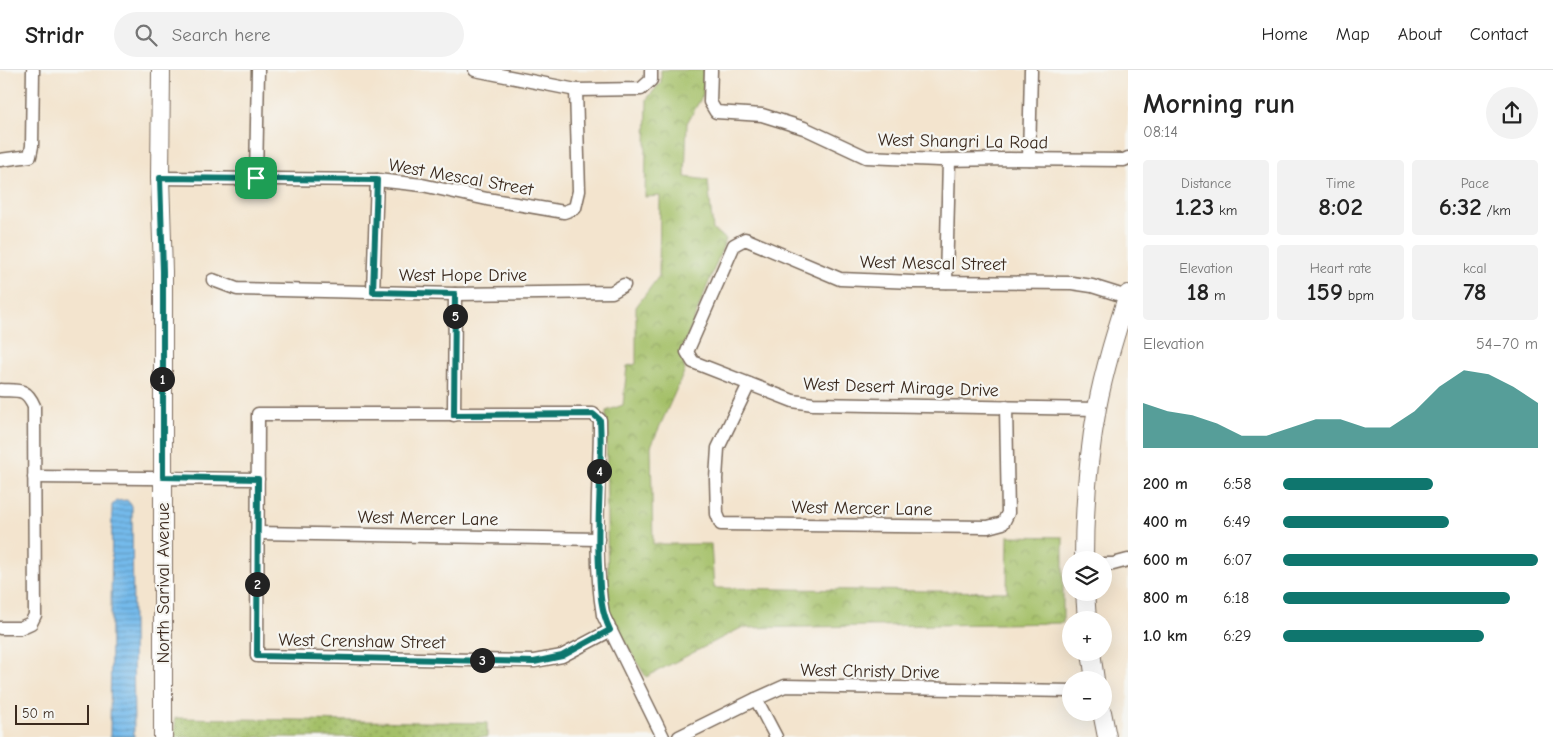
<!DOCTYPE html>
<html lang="en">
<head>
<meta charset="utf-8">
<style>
	body { margin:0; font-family:"Comic Neue",sans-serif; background:#f2f2f2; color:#222; height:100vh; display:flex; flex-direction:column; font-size:19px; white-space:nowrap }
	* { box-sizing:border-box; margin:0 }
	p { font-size:16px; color:#767676 }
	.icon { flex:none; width:28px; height:28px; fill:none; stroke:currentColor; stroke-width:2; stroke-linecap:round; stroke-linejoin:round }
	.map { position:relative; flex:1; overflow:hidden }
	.sheet { display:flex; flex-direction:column; background:#fff; width:425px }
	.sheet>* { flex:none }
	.buttons { position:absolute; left:1062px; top:481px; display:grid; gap:10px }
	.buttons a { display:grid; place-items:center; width:50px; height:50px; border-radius:50%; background:#fff; box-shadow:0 5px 20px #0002; font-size:25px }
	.scale { position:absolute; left:15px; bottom:12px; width:74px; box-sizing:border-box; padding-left:5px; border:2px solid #3b2a1e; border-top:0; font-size:14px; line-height:18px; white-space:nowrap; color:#3b2a1e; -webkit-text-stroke:4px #f6f6f2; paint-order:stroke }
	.pin { position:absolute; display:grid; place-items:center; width:42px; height:42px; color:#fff; margin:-21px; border-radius:10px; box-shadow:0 2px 8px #0006 }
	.km { position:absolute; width:25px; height:25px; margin:-12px; border-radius:50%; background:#222; color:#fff; font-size:14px; line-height:25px; text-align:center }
	.round { display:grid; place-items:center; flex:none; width:52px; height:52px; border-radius:26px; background:#f2f2f2 }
	.overview { display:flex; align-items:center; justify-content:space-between; height:85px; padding:0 15px }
	h1 { font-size:28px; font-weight:800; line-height:38px }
	.metrics { display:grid; grid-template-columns:repeat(3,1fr); gap:8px; height:85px; padding:5px 15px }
	.metrics div { display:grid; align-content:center; border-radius:5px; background:#f2f2f2; text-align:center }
	.metrics b { font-size:25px; font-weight:800 }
	.metrics small { font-size:14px; font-weight:400 }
	.metrics p { font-size:14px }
	.chart { height:140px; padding:10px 15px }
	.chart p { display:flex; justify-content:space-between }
	.chart svg { width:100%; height:90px; margin-top:5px; fill:#0f766e; opacity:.7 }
	ul { padding:0 15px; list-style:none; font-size:16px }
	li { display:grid; grid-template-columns:80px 60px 1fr; align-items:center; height:38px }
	li i { height:12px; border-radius:6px; background:#0f766e }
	header { display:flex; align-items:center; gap:30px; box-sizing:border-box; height:70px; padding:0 25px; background:#fff; border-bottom:1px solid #e0e0e0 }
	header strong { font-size:24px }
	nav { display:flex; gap:28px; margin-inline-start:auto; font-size:18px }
	.search { width:350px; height:45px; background:#f2f2f2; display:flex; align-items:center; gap:12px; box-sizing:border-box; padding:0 18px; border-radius:28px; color:#767676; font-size:19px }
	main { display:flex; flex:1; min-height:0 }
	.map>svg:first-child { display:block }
	.grass { fill:url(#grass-dots); stroke:#707542 }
	.park { fill:url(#park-crowns); stroke:#707542 }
	.water { fill:url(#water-rules); stroke:#587284 }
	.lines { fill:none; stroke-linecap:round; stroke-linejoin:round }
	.street-casing { stroke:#7b6b5c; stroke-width:15 }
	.secondary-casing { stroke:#7b6b5c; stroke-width:20 }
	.street { stroke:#fff; stroke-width:12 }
	.secondary { stroke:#fff; stroke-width:18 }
	.route-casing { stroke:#fff; stroke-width:10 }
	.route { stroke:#0f766e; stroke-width:6 }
	.labels { text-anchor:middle; stroke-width:4.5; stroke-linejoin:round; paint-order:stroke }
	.street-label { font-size:18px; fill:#3b2a1e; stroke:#f6f6f2 }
</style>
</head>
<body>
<header>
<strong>Stridr</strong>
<div class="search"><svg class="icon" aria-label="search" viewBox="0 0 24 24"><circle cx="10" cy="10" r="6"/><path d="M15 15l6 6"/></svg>Search here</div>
<nav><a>Home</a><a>Map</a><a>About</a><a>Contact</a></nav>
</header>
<main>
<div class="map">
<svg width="1128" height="667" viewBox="0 0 1128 667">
	<defs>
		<pattern id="grass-dots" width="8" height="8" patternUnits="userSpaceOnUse" patternTransform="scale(1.25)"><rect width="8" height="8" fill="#a4c067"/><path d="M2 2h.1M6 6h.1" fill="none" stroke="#879c54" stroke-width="1.8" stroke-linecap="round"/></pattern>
		<pattern id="park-crowns" width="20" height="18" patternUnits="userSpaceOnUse" patternTransform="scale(1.25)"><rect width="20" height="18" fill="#a4c067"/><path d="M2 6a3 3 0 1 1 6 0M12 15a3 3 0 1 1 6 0" fill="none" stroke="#879c54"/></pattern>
		<pattern id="water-rules" width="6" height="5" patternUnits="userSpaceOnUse" patternTransform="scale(1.25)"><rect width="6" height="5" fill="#74baeb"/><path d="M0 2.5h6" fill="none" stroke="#6097be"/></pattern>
	</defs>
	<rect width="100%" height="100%" fill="#f6f6f2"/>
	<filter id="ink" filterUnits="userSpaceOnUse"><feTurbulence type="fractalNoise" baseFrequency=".02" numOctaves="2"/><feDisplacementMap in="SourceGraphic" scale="10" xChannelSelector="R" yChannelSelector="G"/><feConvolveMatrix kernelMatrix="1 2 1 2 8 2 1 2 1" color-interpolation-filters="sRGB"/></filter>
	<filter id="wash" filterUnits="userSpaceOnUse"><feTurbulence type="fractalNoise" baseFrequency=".0096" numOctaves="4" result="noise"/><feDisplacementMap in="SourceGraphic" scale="20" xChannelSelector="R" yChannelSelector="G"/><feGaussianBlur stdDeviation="1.12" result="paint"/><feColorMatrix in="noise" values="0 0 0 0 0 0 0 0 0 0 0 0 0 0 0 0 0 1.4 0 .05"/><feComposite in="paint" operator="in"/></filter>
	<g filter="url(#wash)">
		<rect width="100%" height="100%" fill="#f3e4ce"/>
		<polygon class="grass" points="175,648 487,653 487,667 175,667"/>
		<polygon class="park" points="661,0 704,0 703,25 687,53 685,107 708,110 713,160 726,169 681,282 685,300 651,376 653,474 711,474 714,518 1007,522 1008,466 1063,467 1063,553 741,558 646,607 608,545 606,341 623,335 627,296 636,294 636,237 659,206 660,126 645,127 647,29 661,12"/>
		<polygon class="water" points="127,430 132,436 134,667 110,667 112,435 116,431"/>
	</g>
	<g filter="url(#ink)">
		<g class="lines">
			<defs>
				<g id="street">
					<polyline points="475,0 576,20 641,19 651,10 651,0"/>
					<polyline points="711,0 710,32 716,42 762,45 804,58 866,87 939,90 1009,89 1124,90 1128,88"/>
					<polyline points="1029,89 1031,0"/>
					<polyline points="0,90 30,86 32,76 33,0"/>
					<polyline points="160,108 377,110 422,115 487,129 564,142 575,138 579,121 576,20"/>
					<polyline points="256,108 258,0"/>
					<polyline points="213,210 237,219 455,224 612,222 624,215"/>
					<polyline points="946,212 949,90"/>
					<polyline points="373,222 377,110"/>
					<polyline points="749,314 718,378 716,409 717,444 721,454 988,457 1003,453 1008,443 1006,337"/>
					<path d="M0 320C18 321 26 317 34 336L35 545 31 553 20 558H0"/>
					<polyline points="1097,339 813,334 793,331 693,292 687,282 734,175 745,169 840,209 913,212 1072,213 1092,216 1127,227"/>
					<polyline points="454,345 455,224"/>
					<polyline points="34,407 258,409"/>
					<polyline points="257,463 598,469"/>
					<polyline points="1104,494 1113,494 1128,490"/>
					<path d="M611 560 562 586 534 591 257 586 258 344H593L600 350V360C599 421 593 484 603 545L663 667"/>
					<polyline points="756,629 776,667"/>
					<polyline points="679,667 756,629 785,616 1071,621"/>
				</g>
				<g id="secondary">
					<polyline points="161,0 160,108 163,201 163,667"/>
					<path d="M1084 490C1084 440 1088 388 1097 338 1104 300 1116 262 1128 224"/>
					<polyline points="1085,522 1087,550"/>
					<polyline points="1091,582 1095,610"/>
					<polyline points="1102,642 1107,667"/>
				</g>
			</defs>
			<use href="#street" class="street-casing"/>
			<use href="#secondary" class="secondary-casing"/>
			<use href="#street" class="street"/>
			<use href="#secondary" class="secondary"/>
		</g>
	</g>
	<g class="lines" filter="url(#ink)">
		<defs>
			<path id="route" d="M160 108 377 110 373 222 455 224 454 345 593 344 600 350C603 399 596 448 599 497 600 520 600 539 610 560L562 586 534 592 257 586 258 409 163 407V201Z"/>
		</defs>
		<use href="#route" class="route-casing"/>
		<use href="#route" class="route"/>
	</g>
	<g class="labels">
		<g class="street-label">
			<text transform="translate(963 71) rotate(1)" y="6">West Shangri La Road</text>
			<text transform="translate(461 107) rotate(10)" y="6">West Mescal Street</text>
			<text transform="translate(933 193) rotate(1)" y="6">West Mescal Street</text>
			<text x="463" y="211">West Hope Drive</text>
			<text transform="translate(901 317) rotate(2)" y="6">West Desert Mirage Drive</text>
			<text transform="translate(862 438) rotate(1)" y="6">West Mercer Lane</text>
			<text transform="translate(428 448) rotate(1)" y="6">West Mercer Lane</text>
			<text transform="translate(163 513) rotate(-90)" y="6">North Sarival Avenue</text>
			<text transform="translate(362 571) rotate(1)" y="6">West Crenshaw Street</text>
			<text transform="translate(870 601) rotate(1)" y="6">West Christy Drive</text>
		</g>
	</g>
</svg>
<div class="buttons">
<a><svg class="icon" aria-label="layers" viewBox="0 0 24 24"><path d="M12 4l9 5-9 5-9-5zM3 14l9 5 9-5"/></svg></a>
<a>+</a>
<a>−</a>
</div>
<div class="scale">50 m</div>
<div class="pin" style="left:256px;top:108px;background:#1e9e55"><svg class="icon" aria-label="arrive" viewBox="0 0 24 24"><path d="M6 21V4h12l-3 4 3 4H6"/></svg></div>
<b class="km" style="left:162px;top:309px">1</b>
<b class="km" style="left:257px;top:514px">2</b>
<b class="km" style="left:482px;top:590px">3</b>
<b class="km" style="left:599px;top:401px">4</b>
<b class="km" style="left:455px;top:246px">5</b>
</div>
<section class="sheet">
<div class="overview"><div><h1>Morning run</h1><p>08:14</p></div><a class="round"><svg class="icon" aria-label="share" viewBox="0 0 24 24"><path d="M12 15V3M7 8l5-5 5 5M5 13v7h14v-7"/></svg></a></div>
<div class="metrics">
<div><p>Distance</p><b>1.23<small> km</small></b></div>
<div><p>Time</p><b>8:02</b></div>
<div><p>Pace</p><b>6:32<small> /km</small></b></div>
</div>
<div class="metrics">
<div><p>Elevation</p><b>18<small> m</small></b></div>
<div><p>Heart rate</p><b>159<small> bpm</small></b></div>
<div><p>kcal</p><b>78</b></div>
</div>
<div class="chart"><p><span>Elevation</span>54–70 m</p>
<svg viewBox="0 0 160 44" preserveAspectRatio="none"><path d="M0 44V22L10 26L20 28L30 32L40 38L50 38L60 34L70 30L80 30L90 34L100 34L110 26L120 14L130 6L140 8L150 14L160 22V44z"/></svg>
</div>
<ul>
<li><b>200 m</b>6:58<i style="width:59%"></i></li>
<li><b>400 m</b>6:49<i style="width:65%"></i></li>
<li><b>600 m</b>6:07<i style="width:100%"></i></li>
<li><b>800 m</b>6:18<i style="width:89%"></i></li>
<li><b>1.0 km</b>6:29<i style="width:79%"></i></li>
</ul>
</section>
</main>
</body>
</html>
